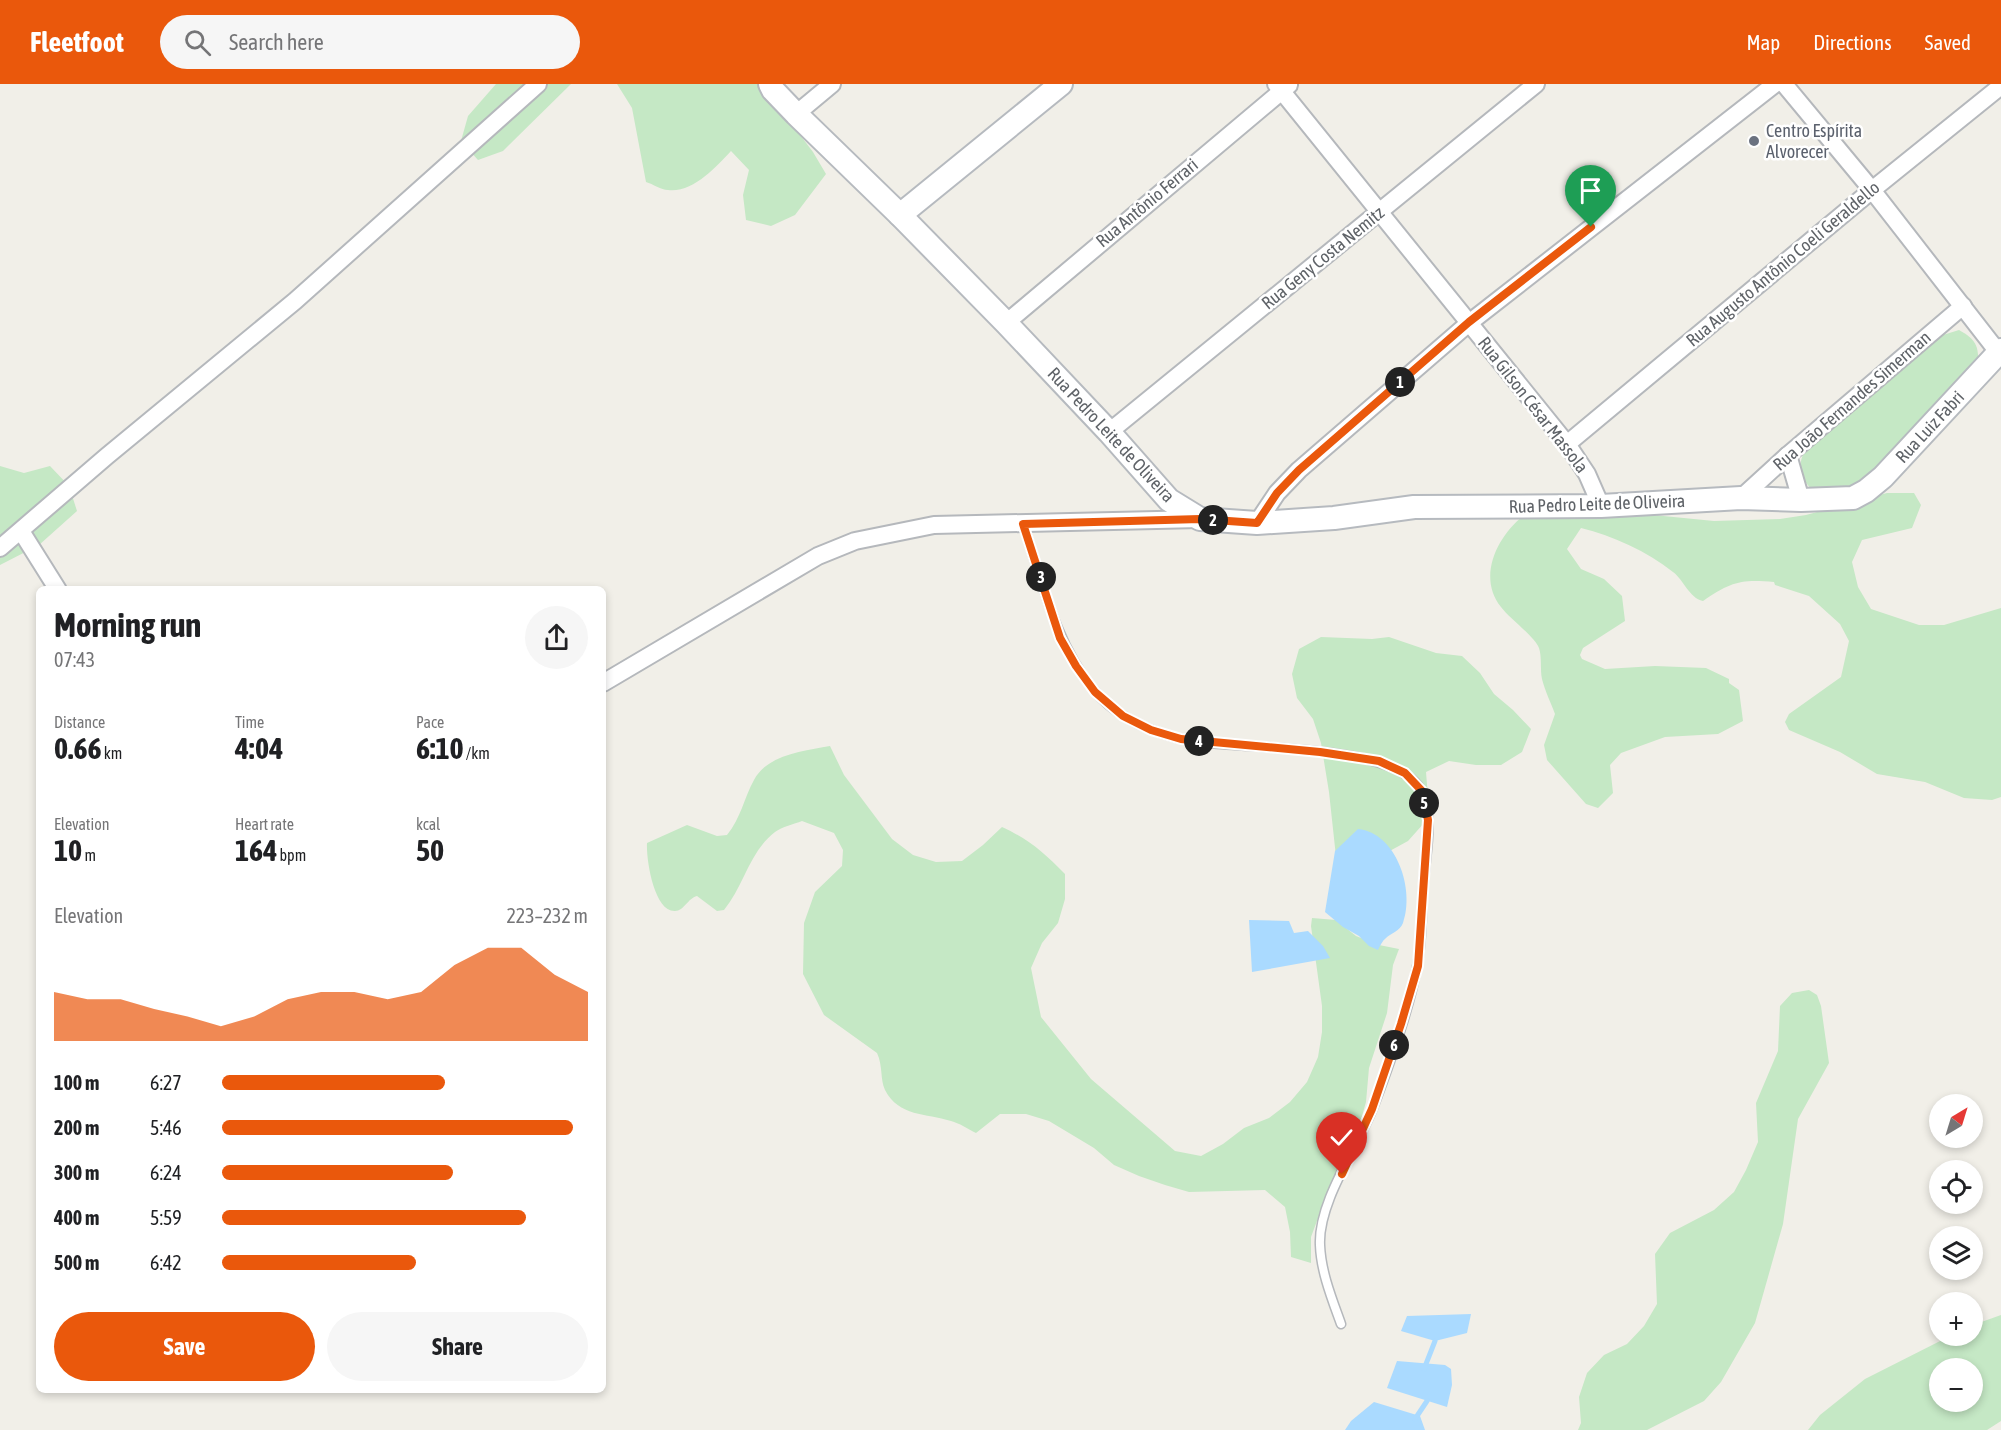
<!DOCTYPE html>
<html lang="en">
<head>
<meta charset="utf-8">
<style>
	body { margin:0; font-family:"Asap Condensed",sans-serif; background:#f6f6f6; color:#202124; height:100vh; display:flex; flex-direction:column; font-size:22px; white-space:nowrap }
	* { box-sizing:border-box; margin:0 }
	p { font-size:20px; color:#757577 }
	.icon { flex:none; width:33px; height:33px; fill:none; stroke:currentColor; stroke-width:2; stroke-linecap:round; stroke-linejoin:round }
	.map { position:relative; flex:1; overflow:hidden }
	.sheet { position:absolute; left:36px; top:502px; width:570px; height:807px; display:flex; flex-direction:column; background:#fff; border-radius:9px; box-shadow:0 3px 9px #0003 }
	.sheet>* { flex:none }
	.needle { width:39px; rotate:38deg }
	.controls { position:absolute; left:1929px; top:1010px; display:grid; gap:12px }
	.controls a { display:grid; place-items:center; width:54px; height:54px; border-radius:50%; background:#fff; box-shadow:0 3px 9px #0003; font-size:30px }
	.pin { position:absolute; display:grid; place-items:center; width:51px; height:51px; color:#fff; margin:-62px -26px; border-radius:50% 50% 50% 0; rotate:-45deg; box-shadow:0 0 6px #0007 }
	.pin .icon { rotate:45deg }
	.km { position:absolute; width:30px; height:30px; margin:-15px; border-radius:50%; background:#222; color:#fff; font-size:16px; line-height:30px; text-align:center }
	.round { display:grid; place-items:center; flex:none; width:63px; height:63px; border-radius:32px; background:#f6f6f6 }
	.overview { display:flex; align-items:center; justify-content:space-between; height:102px; padding:0 18px }
	h1 { font-size:33px; font-weight:700; line-height:45px }
	.metrics { display:grid; grid-template-columns:repeat(3,1fr); gap:9px; height:102px; padding:6px 18px }
	.metrics div { display:grid; align-content:center }
	.metrics b { font-size:30px; font-weight:700 }
	.metrics small { font-size:16px; font-weight:400 }
	.metrics p { font-size:16px }
	.chart { height:168px; padding:12px 18px }
	.chart p { display:flex; justify-content:space-between }
	.chart svg { width:100%; height:108px; margin-top:6px; fill:#ea580c; opacity:.7 }
	.action { display:flex; gap:12px; margin-top:auto; padding:12px 18px }
	.action a { flex:1; height:69px; border-radius:36px; background:#ea580c; color:#fff; font-size:24px; font-weight:700; line-height:69px; text-align:center }
	.action a+a { background:#f6f6f6; color:#202124 }
	ul { padding:0 18px; list-style:none; font-size:20px }
	li { display:grid; grid-template-columns:96px 72px 1fr; align-items:center; height:45px }
	li i { height:15px; border-radius:8px; background:#ea580c }
	header { display:flex; align-items:center; gap:36px; box-sizing:border-box; height:84px; padding:0 30px; background:#ea580c; color:#fff }
	header strong { font-size:28px }
	nav { display:flex; gap:33px; margin-inline-start:auto; font-size:21px }
	.search { width:420px; height:54px; background:#f6f6f6; display:flex; align-items:center; gap:15px; box-sizing:border-box; padding:0 21px; border-radius:33px; color:#757577; font-size:22px }
	.map>svg:first-child { display:block }
	.green { fill:#c5e8c5; fill-rule:evenodd }
	.water { fill:#aadaff }
	.lines { fill:none; stroke-linecap:round; stroke-linejoin:round }
	.stream { stroke:#aadaff; stroke-width:5 }
	.lane-casing { stroke:#b5b8bc; stroke-width:11 }
	.street-casing { stroke:#b5b8bc; stroke-width:20 }
	.secondary-casing { stroke:#b6babf; stroke-width:26 }
	.lane { stroke:#fff; stroke-width:8 }
	.street { stroke:#fff; stroke-width:16 }
	.secondary { stroke:#fff; stroke-width:22 }
	.route-casing { stroke:#fff; stroke-width:12 }
	.route { stroke:#ea580c; stroke-width:8 }
	.worship-dot { fill:#6b7280; stroke:#fff; stroke-width:2 }
	.labels { text-anchor:middle; stroke-width:5; stroke-linejoin:round; paint-order:stroke }
	.worship-label { font-size:18px; fill:#5b616d; stroke:#fff; text-anchor:start }
	.street-label { font-size:18px; fill:#5f6368; stroke:#fff }
</style>
</head>
<body>
<header>
<strong>Fleetfoot</strong>
<div class="search"><svg class="icon" aria-label="search" viewBox="0 0 24 24"><circle cx="10" cy="10" r="6"/><path d="M15 15l6 6"/></svg>Search here</div>
<nav><a>Map</a><a>Directions</a><a>Saved</a></nav>
</header>
<div class="map">
<svg width="2001" height="1346" viewBox="0 0 2001 1346">
	<rect width="100%" height="100%" fill="#f1efe8"/>
	<g class="green">
		<polygon points="496,0 571,0 503,67 478,76 461,57 468,32"/>
		<path d="M617 0H769L797 47 813 68 826 90 795 131 771 142 746 136 743 111 749 86 731 67C716 83 693 109 668 106 661 106 653 100 646 98L632 24Z"/>
		<path d="M1959 246C1975 255 1979 261 1978 280L1870 399 1815 409C1800 393 1796 387 1805 365L1943 251Z"/>
		<polygon points="0,382 24,389 50,382 69,402 77,427 39,461 0,481"/>
		<path d="M1887 409H1914L1921 421 1912 444 1862 456 1852 478 1858 503 1871 525 1919 541H1944L2001 524V713L1992 716 1964 714 1925 698 1877 690 1840 668 1789 646 1785 638 1789 630 1841 593 1849 557 1840 540 1809 512 1775 501 1774 498C1740 495 1731 498 1703 517 1689 514 1684 496 1673 488 1647 467 1613 452 1581 444L1567 465 1581 485 1604 495 1622 512 1625 537 1583 564 1580 571 1582 575 1605 585 1655 582 1706 584 1729 595V599L1739 606 1743 637 1718 650 1665 653 1621 669 1610 681 1613 709 1598 724 1586 720 1547 676 1544 661 1555 630C1551 619 1545 607 1542 595 1540 585 1542 573 1539 564 1535 553 1509 534 1501 523 1477 493 1497 453 1523 432L1623 428 1714 437 1780 435 1806 431Z"/>
		<polygon points="1321,553 1372,555 1389,553 1436,569 1462,572 1480,589 1494,610 1513,626 1531,645 1522,668 1501,681 1476,681 1449,677 1426,688 1428,713 1425,738 1408,757 1386,769 1337,782 1329,708 1321,659 1313,635 1297,614 1292,590 1299,565"/>
		<path d="M830 662 844 691 892 755 913 771 936 778 962 777 983 761 1002 743C1030 756 1043 768 1065 790V815L1058 839 1042 859 1031 884 1041 933 1091 995 1175 1067 1201 1072 1223 1060 1244 1044 1269 1034 1290 1018 1307 998 1318 973 1322 948V922L1311 842 1312 834 1336 836 1356 852 1379 861 1399 865 1393 881 1387 929 1369 984 1366 1018 1357 1050 1349 1060 1328 1107 1311 1153V1179L1291 1173 1290 1148 1285 1123 1265 1106 1189 1108 1165 1101 1139 1092 1114 1081 1094 1064 1049 1037 1026 1030H1000L976 1049C968 1045 959 1039 951 1037 926 1029 899 1033 885 1006 880 995 883 982 877 969L824 931 803 890 804 839 815 808 842 782 843 766 834 749 802 737C794 740 782 743 775 748 749 768 744 802 724 826L717 827 697 812C688 814 684 827 675 827 654 828 646 775 647 759L687 741 717 752 727 751C741 734 744 714 754 696 768 670 804 667 830 662Z"/>
		<polygon points="1809,906 1817,911 1821,922 1829,979 1798,1035 1783,1140 1755,1239 1721,1298 1704,1317 1647,1346 1578,1346 1581,1339 1579,1313 1587,1289 1604,1271 1627,1260 1644,1242 1657,1220 1655,1170 1670,1149 1714,1126 1734,1108 1746,1086 1758,1058 1756,1019 1778,967 1780,922 1792,909"/>
		<path d="M2001 1231V1337L1987 1346H1808L1820 1331 1865 1295 1952 1251H1972L1973 1241ZM1940 1284H1972V1317H1940Z"/>
	</g>
	<g class="water">
		<path d="M1358 745C1397 749 1415 806 1403 839 1400 847 1391 849 1386 854 1382 857 1380 862 1378 866L1369 862 1359 852 1343 843 1325 828 1335 767Z"/>
		<polygon points="1249,836 1289,837 1294,849 1308,847 1323,862 1330,874 1252,888"/>
		<polygon points="1471,1230 1467,1249 1435,1257 1401,1247 1407,1232"/>
		<polygon points="1397,1277 1445,1281 1451,1285 1452,1301 1447,1323 1387,1304"/>
		<polygon points="1374,1318 1420,1332 1425,1346 1345,1346 1351,1337"/>
	</g>
	<g class="lines">
		<g class="stream">
			<polyline points="1424,1285 1435,1257"/>
			<polyline points="1415,1335 1427,1317"/>
		</g>
		<defs>
			<path id="lane" d="M1023 440C1042 496 1055 559 1093 605 1114 631 1146 646 1177 654 1229 668 1398 655 1422 708 1434 734 1426 768 1424 795 1421 824 1423 855 1417 883 1409 927 1389 982 1373 1024 1357 1064 1318 1118 1320 1161 1321 1188 1332 1215 1341 1240"/>
			<g id="street">
				<polyline points="1276,0 1567,360 1587,390 1601,422"/>
				<polyline points="1784,0 1872,106 1998,268"/>
				<polyline points="796,30 832,0"/>
				<polyline points="1006,239 1289,1"/>
				<polyline points="1109,348 1536,0"/>
				<polyline points="1567,360 1872,106 2001,2"/>
				<polyline points="1788,371 1801,416"/>
				<polyline points="1741,414 1788,371 1963,222"/>
				<polyline points="1257,439 1277,409 1299,386 1469,239 1775,0"/>
				<polyline points="21,447 58,506"/>
				<polyline points="0,464 107,372 295,217 538,0"/>
				<polyline points="603,599 818,472 855,457 934,441 1200,435"/>
			</g>
			<g id="secondary">
				<polyline points="770,0 773,6 796,30 900,131 1006,239 1109,348 1169,416 1200,435 1257,439 1334,434 1414,423 1601,422 1741,414 1801,416 1853,414 1866,407 1883,393 2001,266"/>
				<polyline points="900,131 1061,0"/>
			</g>
		</defs>
		<use href="#lane" class="lane-casing"/>
		<use href="#street" class="street-casing"/>
		<use href="#secondary" class="secondary-casing"/>
		<use href="#lane" class="lane"/>
		<use href="#street" class="street"/>
		<use href="#secondary" class="secondary"/>
	</g>
	<g class="lines">
		<defs>
			<polyline id="route" points="1342,1090 1372,1025 1401,940 1418,882 1428,736 1422,707 1405,689 1379,677 1320,668 1181,655 1151,646 1123,632 1095,608 1076,582 1060,554 1023,440 1200,435 1257,439 1277,409 1299,386 1469,238 1591,143"/>
		</defs>
		<use href="#route" class="route-casing"/>
		<use href="#route" class="route"/>
	</g>
	<circle class="worship-dot" cx="1754" cy="57" r="6"/>
	<g class="labels">
		<g class="worship-label">
			<text x="1766" y="53">Centro Espírita<tspan x="1766" dy="21">Alvorecer</tspan></text>
		</g>
		<g class="street-label">
			<text transform="translate(1147 119) rotate(-40)" y="6">Rua Antônio Ferrari</text>
			<text transform="translate(1323 174) rotate(-39)" y="6">Rua Geny Costa Nemitz</text>
			<text transform="translate(1783 180) rotate(-40)" y="6">Rua Augusto Antônio Coeli Geraldello</text>
			<text transform="translate(1852 317) rotate(-41)" y="6">Rua João Fernandes Simerman</text>
			<text transform="translate(1533 321) rotate(52)" y="6">Rua Gilson César Massola</text>
			<text transform="translate(1930 343) rotate(-47)" y="6">Rua Luiz Fabri</text>
			<text transform="translate(1111 351) rotate(47)" y="6">Rua Pedro Leite de Oliveira</text>
			<text transform="translate(1597 420) rotate(-2)" y="6">Rua Pedro Leite de Oliveira</text>
		</g>
	</g>
</svg>
<div class="controls">
<a><svg class="needle" viewBox="-14 -14 28 28"><path d="M0-13l5 13h-10z" fill="#e53935"/><path d="M0 13l5-13h-10z" fill="#757577"/></svg></a>
<a><svg class="icon" aria-label="locate" viewBox="0 0 24 24"><circle cx="12" cy="12" r="6"/><path d="M12 2v4M12 18v4M2 12h4M18 12h4"/></svg></a>
<a><svg class="icon" aria-label="layers" viewBox="0 0 24 24"><path d="M12 4l9 5-9 5-9-5zM3 14l9 5 9-5"/></svg></a>
<a>+</a>
<a>−</a>
</div>
<div class="pin" style="left:1591px;top:143px;background:#1e9e55"><svg class="icon" aria-label="arrive" viewBox="0 0 24 24"><path d="M6 21V4h12l-3 4 3 4H6"/></svg></div>
<div class="pin" style="left:1342px;top:1090px;background:#d93025"><svg class="icon" aria-label="check" viewBox="0 0 24 24"><path d="M5 12l5 5 9-10"/></svg></div>
<b class="km" style="left:1400px;top:298px">1</b>
<b class="km" style="left:1213px;top:436px">2</b>
<b class="km" style="left:1041px;top:493px">3</b>
<b class="km" style="left:1199px;top:657px">4</b>
<b class="km" style="left:1424px;top:719px">5</b>
<b class="km" style="left:1394px;top:961px">6</b>
<section class="sheet">
<div class="overview"><div><h1>Morning run</h1><p>07:43</p></div><a class="round"><svg class="icon" aria-label="share" viewBox="0 0 24 24"><path d="M12 15V3M7 8l5-5 5 5M5 13v7h14v-7"/></svg></a></div>
<div class="metrics">
<div><p>Distance</p><b>0.66<small> km</small></b></div>
<div><p>Time</p><b>4:04</b></div>
<div><p>Pace</p><b>6:10<small> /km</small></b></div>
</div>
<div class="metrics">
<div><p>Elevation</p><b>10<small> m</small></b></div>
<div><p>Heart rate</p><b>164<small> bpm</small></b></div>
<div><p>kcal</p><b>50</b></div>
</div>
<div class="chart"><p><span>Elevation</span>223–232 m</p>
<svg viewBox="0 0 160 44" preserveAspectRatio="none"><path d="M0 44V24L10 27L20 27L30 31L40 34L50 38L60 34L70 27L80 24L90 24L100 27L110 24L120 13L130 6L140 6L150 17L160 24V44z"/></svg>
</div>
<ul>
<li><b>100 m</b>6:27<i style="width:61%"></i></li>
<li><b>200 m</b>5:46<i style="width:96%"></i></li>
<li><b>300 m</b>6:24<i style="width:63%"></i></li>
<li><b>400 m</b>5:59<i style="width:83%"></i></li>
<li><b>500 m</b>6:42<i style="width:53%"></i></li>
</ul>
<div class="action"><a>Save</a><a>Share</a></div>
</section>
</div>
</body>
</html>
